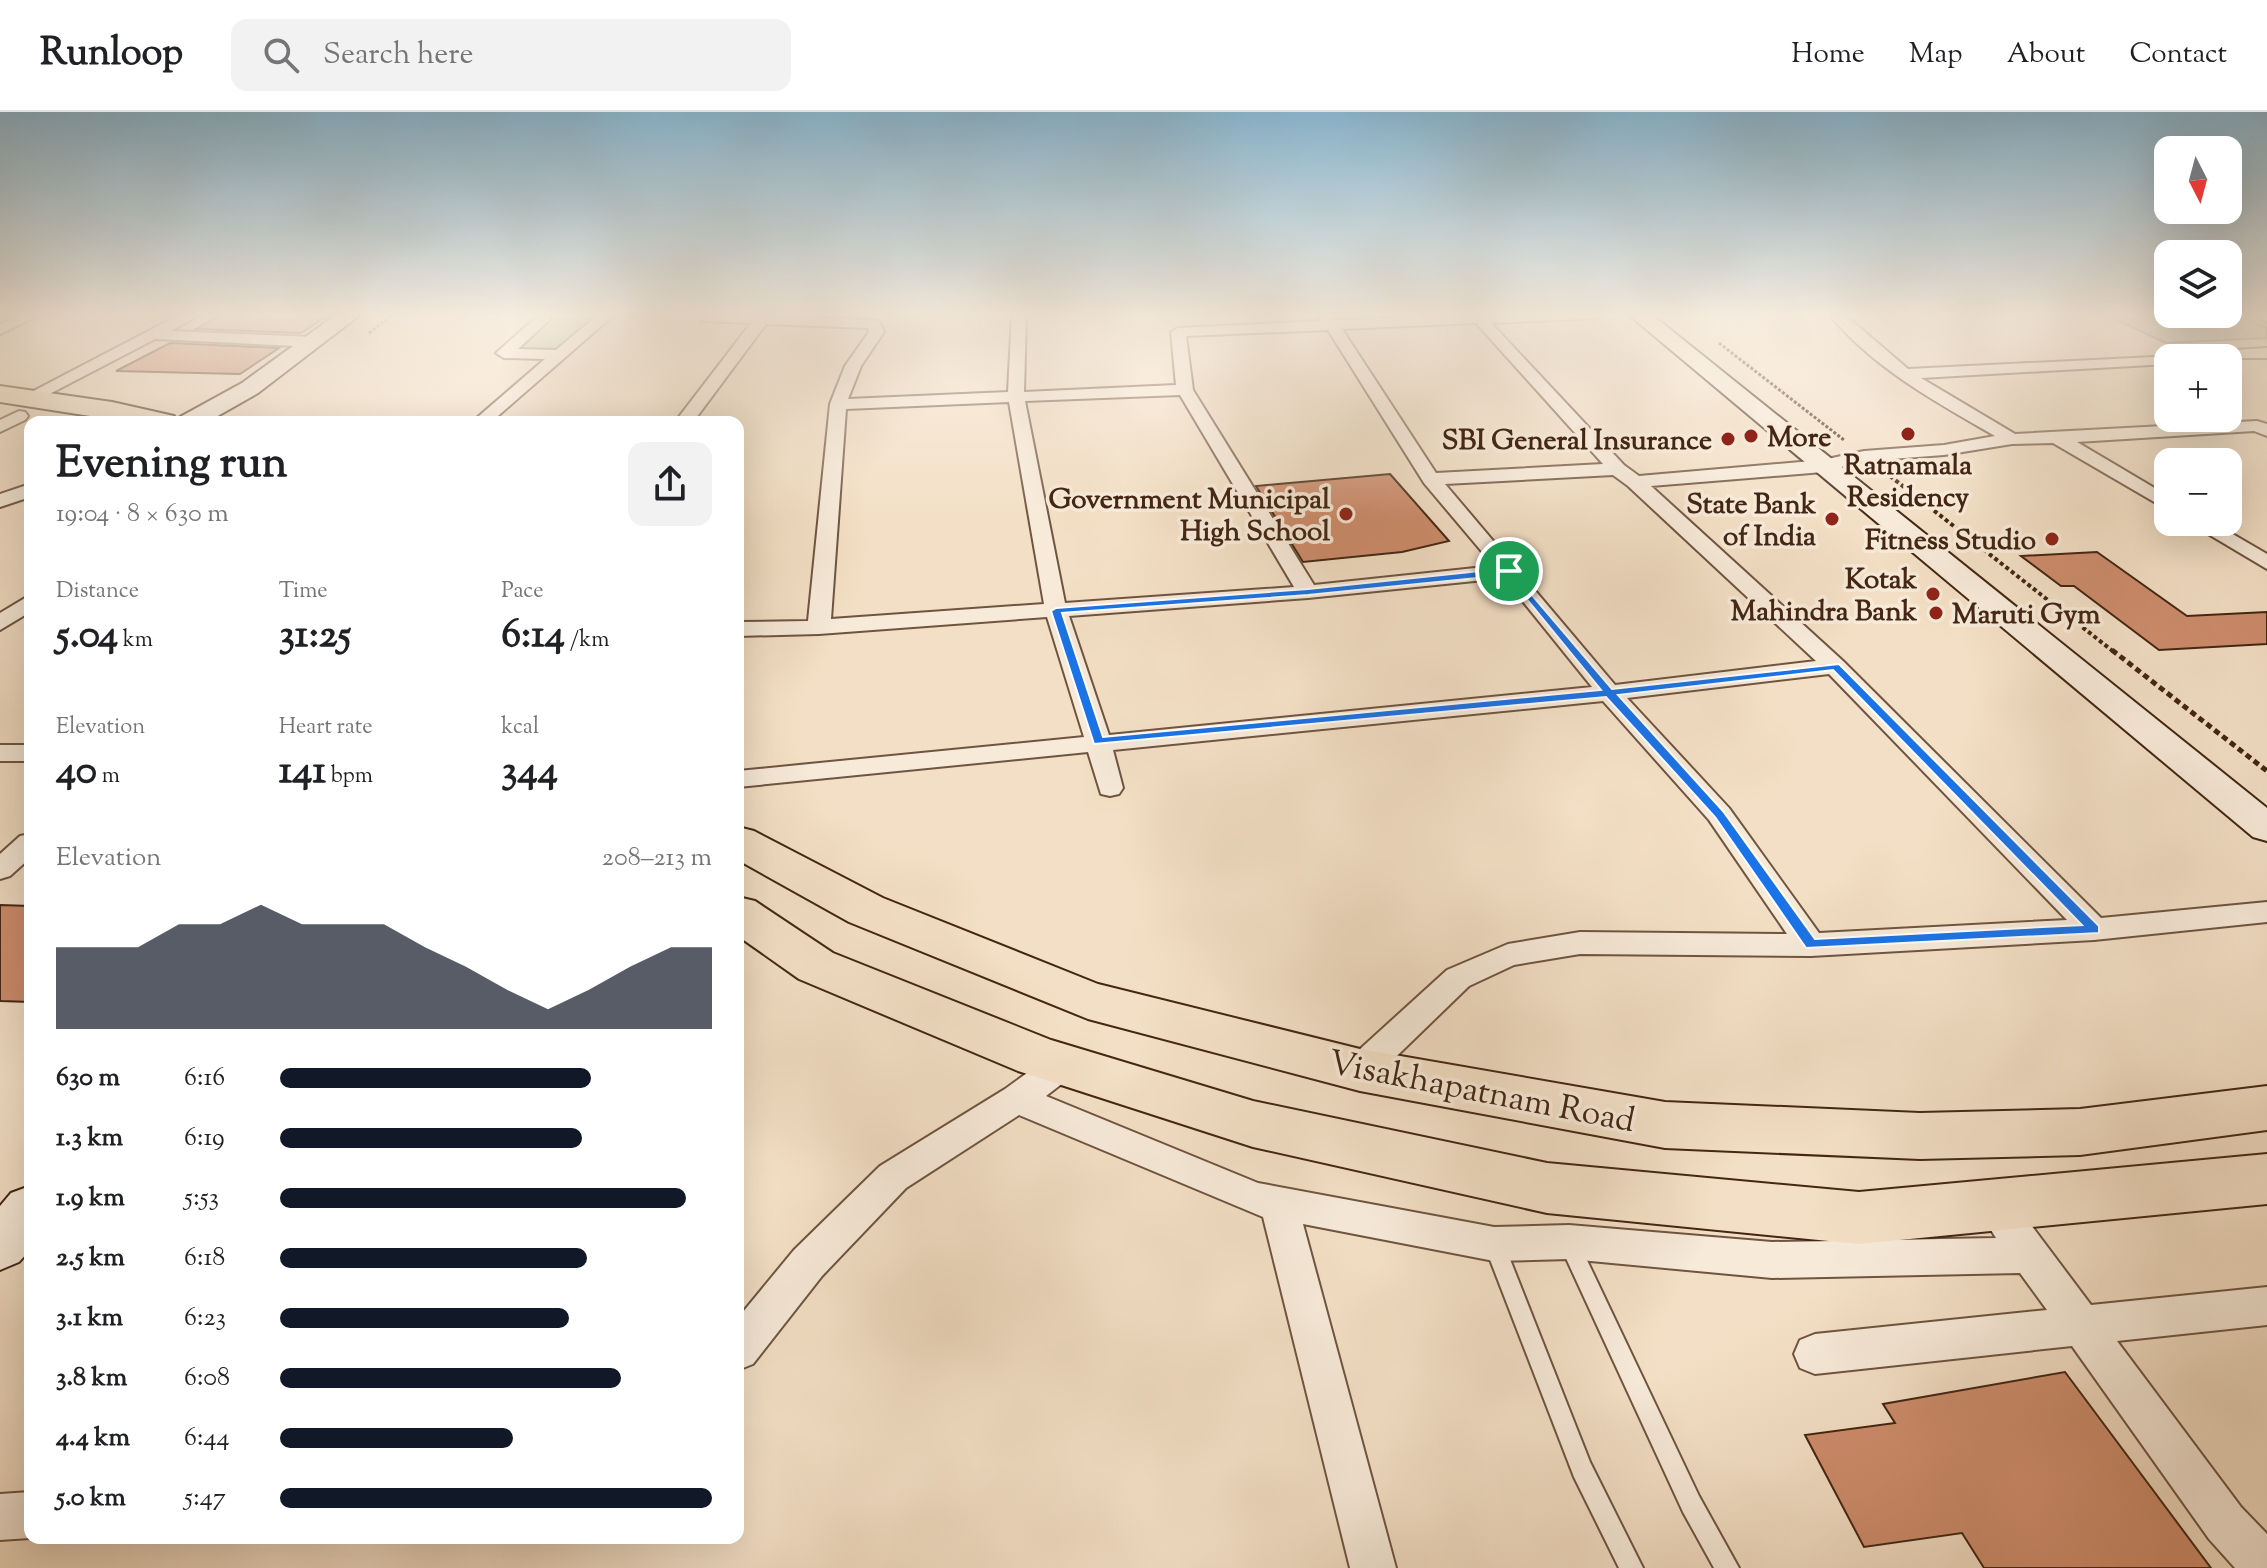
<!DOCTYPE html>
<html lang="en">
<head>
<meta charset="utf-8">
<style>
	body { margin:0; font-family:"Sorts Mill Goudy",serif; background:#f2f2f2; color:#202124; height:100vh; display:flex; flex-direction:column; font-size:30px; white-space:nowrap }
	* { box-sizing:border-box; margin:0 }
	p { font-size:26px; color:#757577 }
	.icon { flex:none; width:44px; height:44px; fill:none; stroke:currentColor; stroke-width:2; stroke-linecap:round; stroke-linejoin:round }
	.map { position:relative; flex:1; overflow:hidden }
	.sheet { position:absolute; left:24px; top:304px; width:720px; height:1128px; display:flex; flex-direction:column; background:#fff; border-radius:16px; box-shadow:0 8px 32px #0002 }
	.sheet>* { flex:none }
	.needle { width:52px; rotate:174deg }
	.buttons { position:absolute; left:2154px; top:24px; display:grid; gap:16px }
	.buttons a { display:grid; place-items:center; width:88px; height:88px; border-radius:16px; background:#fff; box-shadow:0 8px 32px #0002; font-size:40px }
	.pin { position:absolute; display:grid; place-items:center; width:68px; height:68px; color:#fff; margin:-34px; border:4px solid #fff; border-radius:50%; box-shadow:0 2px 8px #0007 }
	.round { display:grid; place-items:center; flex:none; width:84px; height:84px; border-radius:16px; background:#f2f2f2 }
	.summary { display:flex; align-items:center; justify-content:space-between; height:136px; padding:0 32px }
	h1 { font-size:44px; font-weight:700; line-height:60px }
	.metrics { display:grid; grid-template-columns:repeat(3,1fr); gap:12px; height:136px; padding:8px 32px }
	.metrics div { display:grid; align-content:center }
	.metrics b { font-size:40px; font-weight:700 }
	.metrics small { font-size:22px; font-weight:400 }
	.metrics p { font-size:22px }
	.chart { height:224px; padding:16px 32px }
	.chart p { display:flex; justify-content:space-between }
	.chart svg { width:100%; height:144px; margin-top:8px; fill:#111827; opacity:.7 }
	ul { padding:0 32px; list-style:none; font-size:26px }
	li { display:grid; grid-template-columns:128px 96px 1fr; align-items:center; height:60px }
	li i { height:20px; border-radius:10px; background:#111827 }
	header { display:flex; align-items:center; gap:48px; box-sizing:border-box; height:112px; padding:0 40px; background:#fff; border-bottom:2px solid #e0e0e0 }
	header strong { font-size:38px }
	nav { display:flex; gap:44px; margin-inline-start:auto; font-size:28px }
	.search { width:560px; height:72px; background:#f2f2f2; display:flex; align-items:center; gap:20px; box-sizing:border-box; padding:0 28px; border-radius:16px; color:#757577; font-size:30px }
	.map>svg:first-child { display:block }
	.green { fill:#b5c399; stroke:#7c7456; stroke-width:2 }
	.building { fill:#ce8d6d; stroke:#432613; stroke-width:2 }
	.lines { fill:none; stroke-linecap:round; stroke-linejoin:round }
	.lane-casing { stroke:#6f5440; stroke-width:4 }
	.street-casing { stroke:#6f5440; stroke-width:4 }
	.secondary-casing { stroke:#432613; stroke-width:4 }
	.primary-casing { stroke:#432613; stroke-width:4 }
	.path-far2 { stroke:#432613; stroke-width:3; stroke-dasharray:3 2; stroke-linecap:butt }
	.path-far1 { stroke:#432613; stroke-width:4; stroke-dasharray:4 3; stroke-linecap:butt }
	.path { stroke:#432613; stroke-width:5; stroke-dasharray:6 4; stroke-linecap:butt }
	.lane { fill:#f7ead9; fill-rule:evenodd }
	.street { fill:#f7ead9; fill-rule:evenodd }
	.secondary { fill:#f7ead9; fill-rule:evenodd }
	.primary { fill:#f3dfc5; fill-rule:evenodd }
	.route { fill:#1a73e8; stroke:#fff; stroke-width:2; fill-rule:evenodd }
	.poi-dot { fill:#8f2418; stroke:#f7ead9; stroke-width:3 }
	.labels { text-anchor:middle; stroke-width:7; stroke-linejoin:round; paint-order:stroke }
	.far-poi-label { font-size:28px; font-weight:bold; fill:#432613; stroke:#f7ead9; text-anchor:end }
	.street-label { font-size:34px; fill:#432613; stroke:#f7ead9 }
</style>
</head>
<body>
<header>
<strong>Runloop</strong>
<div class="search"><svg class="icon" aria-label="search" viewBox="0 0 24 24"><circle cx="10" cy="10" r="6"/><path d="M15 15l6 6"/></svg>Search here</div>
<nav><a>Home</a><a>Map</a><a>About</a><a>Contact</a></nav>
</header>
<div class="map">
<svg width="2267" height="1456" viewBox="0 0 2267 1456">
	<rect width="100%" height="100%" fill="#f3dfc5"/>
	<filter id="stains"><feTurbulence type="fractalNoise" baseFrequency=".0025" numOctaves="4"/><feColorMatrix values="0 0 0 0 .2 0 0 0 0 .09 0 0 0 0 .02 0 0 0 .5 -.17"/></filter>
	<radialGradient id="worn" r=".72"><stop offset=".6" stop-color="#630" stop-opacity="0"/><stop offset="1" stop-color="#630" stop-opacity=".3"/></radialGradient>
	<g class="green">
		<polygon points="549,202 608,202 560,243 504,241"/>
		<polygon points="2104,202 2234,202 2267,216 2267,226 2166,231"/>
	</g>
	<g class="building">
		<polygon points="223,202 330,202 301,221 196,217"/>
		<polygon points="170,231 279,236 240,262 116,259"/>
		<polygon points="1390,362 1449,429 1402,440 1303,450 1256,374"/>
		<polygon points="2097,440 2187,504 2267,500 2267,532 2159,538 2074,474 2061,474 2021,444"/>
		<polygon points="0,793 30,794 30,890 0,889"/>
		<polygon points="2065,1260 2211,1456 1984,1456 1962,1421 1864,1435 1805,1323 1895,1311 1883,1292"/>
	</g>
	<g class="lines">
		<defs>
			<g id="lane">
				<polygon points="1569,1122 1576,1125 1699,1384 1739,1456 1714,1456 1683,1400 1559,1131 1562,1125"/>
				<polygon points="1494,1123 1501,1126 1504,1132 1590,1350 1643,1456 1619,1456 1574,1365 1484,1132 1487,1126"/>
			</g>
			<g id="street">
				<polygon points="22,202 42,202 0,222 0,212"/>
				<polygon points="181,202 200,202 171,219 314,225 322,230 314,235 155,227 36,289 30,290 22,285"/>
				<polygon points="540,202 556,202 518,237 556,238 599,202 615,202 491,310 472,310 545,247 504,246 496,241"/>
				<path d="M700 202H773L879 209 884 220 861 254 848 287 1008 280 1012 202H1026L1024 280 1176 273 1171 220 1178 216 1322 209 1318 202H1332L1336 208 1468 202H1606L1599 206 1491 211 1624 353 1639 364 1823 348 1864 339 1944 333 1995 324C1936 290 1873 256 1829 202H1844L1908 257 2174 244 2175 246H2168V252L1921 266 2015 322 2257 309 2267 312V324L2254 319 2077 330 2168 384V398L2053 331 2012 332 1944 343 1864 349 1823 360 1651 374 1843 549 2101 806 2267 790V810L2094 828 1811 844 1580 842 1514 853 1469 874 1372 968 1360 971 1348 968 1343 958 1348 948 1447 858 1508 832 1580 820 1787 822 1709 708 1603 589 1113 638 1123 676 1119 682 1110 684 1101 682 1088 640 738 675V659L1084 625 1047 505 819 522 738 524V510L808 509 830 292 845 254 869 220 868 216 766 212 693 310H675L751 211 705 209 700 208ZM1476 211 1603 352 1436 361 1342 217ZM1328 218 1424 371 1494 454 1314 473 1193 278 1186 224ZM1180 283 1294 475 1065 491 1025 289ZM1009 290 1044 492 831 507 846 297ZM1613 363 1628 374 1816 549 1615 573 1445 372ZM1504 466 1592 575 1109 623 1069 504 1308 486ZM1829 562 2067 808 1819 821 1729 696 1627 586Z"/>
				<polygon points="2252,202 2267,202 2267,210"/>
				<polygon points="2267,236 2267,246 2176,246 2184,241"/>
				<polygon points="19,299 25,300 28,304 25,308 0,320 0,308"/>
				<polygon points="30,372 30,385 0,395 0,382"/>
				<polygon points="2188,410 2212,410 2267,442 2267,457"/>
				<polygon points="30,483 30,500 0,518 0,501"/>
				<rect x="0" y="633" width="30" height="16"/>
				<polygon points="30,722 30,746 10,764 0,767 0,742 20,724"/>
				<polygon points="1064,939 1076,943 1081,952 1076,961 1046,984 1258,1071 1494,1115 1569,1113 1772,1130 1996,1126 1975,1093 1981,1081 1994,1077 2007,1081 2091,1193 2267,1175 2267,1213 2117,1229 2241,1395 2267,1422 2267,1456 2235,1456 2209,1427 2072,1234 1815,1262 1800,1256 1794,1242 1800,1228 1815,1222 2047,1198 2020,1161 1772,1166 1569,1147 1494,1149 1303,1112 1396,1456 1350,1456 1263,1105 1019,1003 906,1076 822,1164 753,1252 738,1258 738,1206 794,1138 880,1054 1005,977 1052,943"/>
				<polygon points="30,1380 30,1426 0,1428 0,1382"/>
			</g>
			<g id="secondary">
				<polygon points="337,202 361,202 258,281 207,310 177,310 180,305 242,271"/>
				<polygon points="1628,202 1651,202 2267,696 2267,729 2253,725"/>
				<polygon points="30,1074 30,1138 19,1150 0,1158 0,1094 11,1081"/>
			</g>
			<g id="primary">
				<polygon points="0,274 112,290 174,304 178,310 129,310 0,290"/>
				<polygon points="738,715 754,719 883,786 1098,872 1360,937 1665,990 1920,1001 2080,997 2267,974 2267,1018 2080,1043 1920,1047 1665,1036 1360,979 1088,907 849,810 738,748"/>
				<polygon points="738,785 755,789 833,841 1051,928 1253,989 1547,1051 1859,1080 2267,1042 2267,1092 1859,1132 1547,1101 1253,1035 1018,959 799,867 738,824"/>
			</g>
		</defs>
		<use href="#lane" class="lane-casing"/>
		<use href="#street" class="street-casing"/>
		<use href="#secondary" class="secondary-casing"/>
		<use href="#primary" class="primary-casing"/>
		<g class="path-far2">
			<polyline points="369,221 394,202"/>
			<polyline points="1719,231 1844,328"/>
		</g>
		<polyline class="path-far1" points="1890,364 2114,540"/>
		<polyline class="path" points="2112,538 2267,659"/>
		<use href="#lane" class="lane"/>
		<use href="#street" class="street"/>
		<use href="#secondary" class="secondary"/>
		<use href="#primary" class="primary"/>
	</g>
	<linearGradient id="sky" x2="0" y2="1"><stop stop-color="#89b8d3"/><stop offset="0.5" stop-color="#faf1e5"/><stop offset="1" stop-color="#faf1e5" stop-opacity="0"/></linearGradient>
	<rect width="2267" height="406" fill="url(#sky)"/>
	<path class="route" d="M1509 456 1612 577 1839 552 2099 814V821L1806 836 1715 705 1606 585 1094 632 1051 499 1056 496 1308 477ZM1507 463 1601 578 1103 625 1062 501 1308 483ZM1833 558 2082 813 1815 827 1723 699 1618 583Z"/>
	<g class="poi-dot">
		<circle cx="1908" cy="322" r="8"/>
		<circle cx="1751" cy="324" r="8"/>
		<circle cx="1728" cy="327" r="8"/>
		<circle cx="1346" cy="402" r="8"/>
		<circle cx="1832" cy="407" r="8"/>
		<circle cx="2052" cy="427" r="8"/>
		<circle cx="1933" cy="482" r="8"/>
		<circle cx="1936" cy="501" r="8"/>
	</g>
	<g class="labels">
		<g class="far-poi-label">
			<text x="1767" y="334" text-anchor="start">More</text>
			<text x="1712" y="337">SBI General Insurance</text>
			<text x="1908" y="362" text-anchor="middle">Ratnamala<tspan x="1908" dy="32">Residency</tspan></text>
			<text x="1330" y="396">Government Municipal<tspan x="1330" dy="32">High School</tspan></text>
			<text x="1816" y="401">State Bank<tspan x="1816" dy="32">of India</tspan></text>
			<text x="2036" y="437">Fitness Studio</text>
			<text x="1917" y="476">Kotak<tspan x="1917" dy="32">Mahindra Bank</tspan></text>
			<text x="1952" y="511" text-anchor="start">Maruti Gym</text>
		</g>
		<g class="street-label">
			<text transform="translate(1482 978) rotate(11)" y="12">Visakhapatnam Road</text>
		</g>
	</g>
	<rect width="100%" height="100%" filter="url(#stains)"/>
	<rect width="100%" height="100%" fill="url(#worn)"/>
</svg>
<div class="buttons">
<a><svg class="needle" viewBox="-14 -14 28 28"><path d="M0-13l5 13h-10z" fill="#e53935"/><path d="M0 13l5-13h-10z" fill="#757577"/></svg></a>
<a><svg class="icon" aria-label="layers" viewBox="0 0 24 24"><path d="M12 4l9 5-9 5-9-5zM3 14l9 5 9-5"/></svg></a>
<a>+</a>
<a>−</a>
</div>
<div class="pin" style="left:1509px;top:459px;background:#1e9e55"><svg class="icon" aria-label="arrive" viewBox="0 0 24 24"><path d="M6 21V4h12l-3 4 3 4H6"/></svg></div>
<section class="sheet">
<div class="summary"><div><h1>Evening run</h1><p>19:04 · 8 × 630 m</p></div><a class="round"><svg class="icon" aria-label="share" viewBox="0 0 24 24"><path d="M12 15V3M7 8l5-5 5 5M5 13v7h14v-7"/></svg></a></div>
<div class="metrics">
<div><p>Distance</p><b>5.04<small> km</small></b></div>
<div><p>Time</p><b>31:25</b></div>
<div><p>Pace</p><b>6:14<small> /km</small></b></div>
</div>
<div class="metrics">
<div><p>Elevation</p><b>40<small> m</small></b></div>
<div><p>Heart rate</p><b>141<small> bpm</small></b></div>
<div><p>kcal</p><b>344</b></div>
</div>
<div class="chart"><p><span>Elevation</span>208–213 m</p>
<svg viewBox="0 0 160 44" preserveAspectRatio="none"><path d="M0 44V19L10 19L20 19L30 12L40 12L50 6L60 12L70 12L80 12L90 19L100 25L110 32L120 38L130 32L140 25L150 19L160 19V44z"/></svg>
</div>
<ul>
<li><b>630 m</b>6:16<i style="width:72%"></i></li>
<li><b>1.3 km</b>6:19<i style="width:70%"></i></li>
<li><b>1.9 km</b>5:53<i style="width:94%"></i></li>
<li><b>2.5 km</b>6:18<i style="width:71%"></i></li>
<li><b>3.1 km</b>6:23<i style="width:67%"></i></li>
<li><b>3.8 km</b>6:08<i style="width:79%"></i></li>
<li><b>4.4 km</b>6:44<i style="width:54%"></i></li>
<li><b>5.0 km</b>5:47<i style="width:100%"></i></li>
</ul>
</section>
</div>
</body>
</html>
